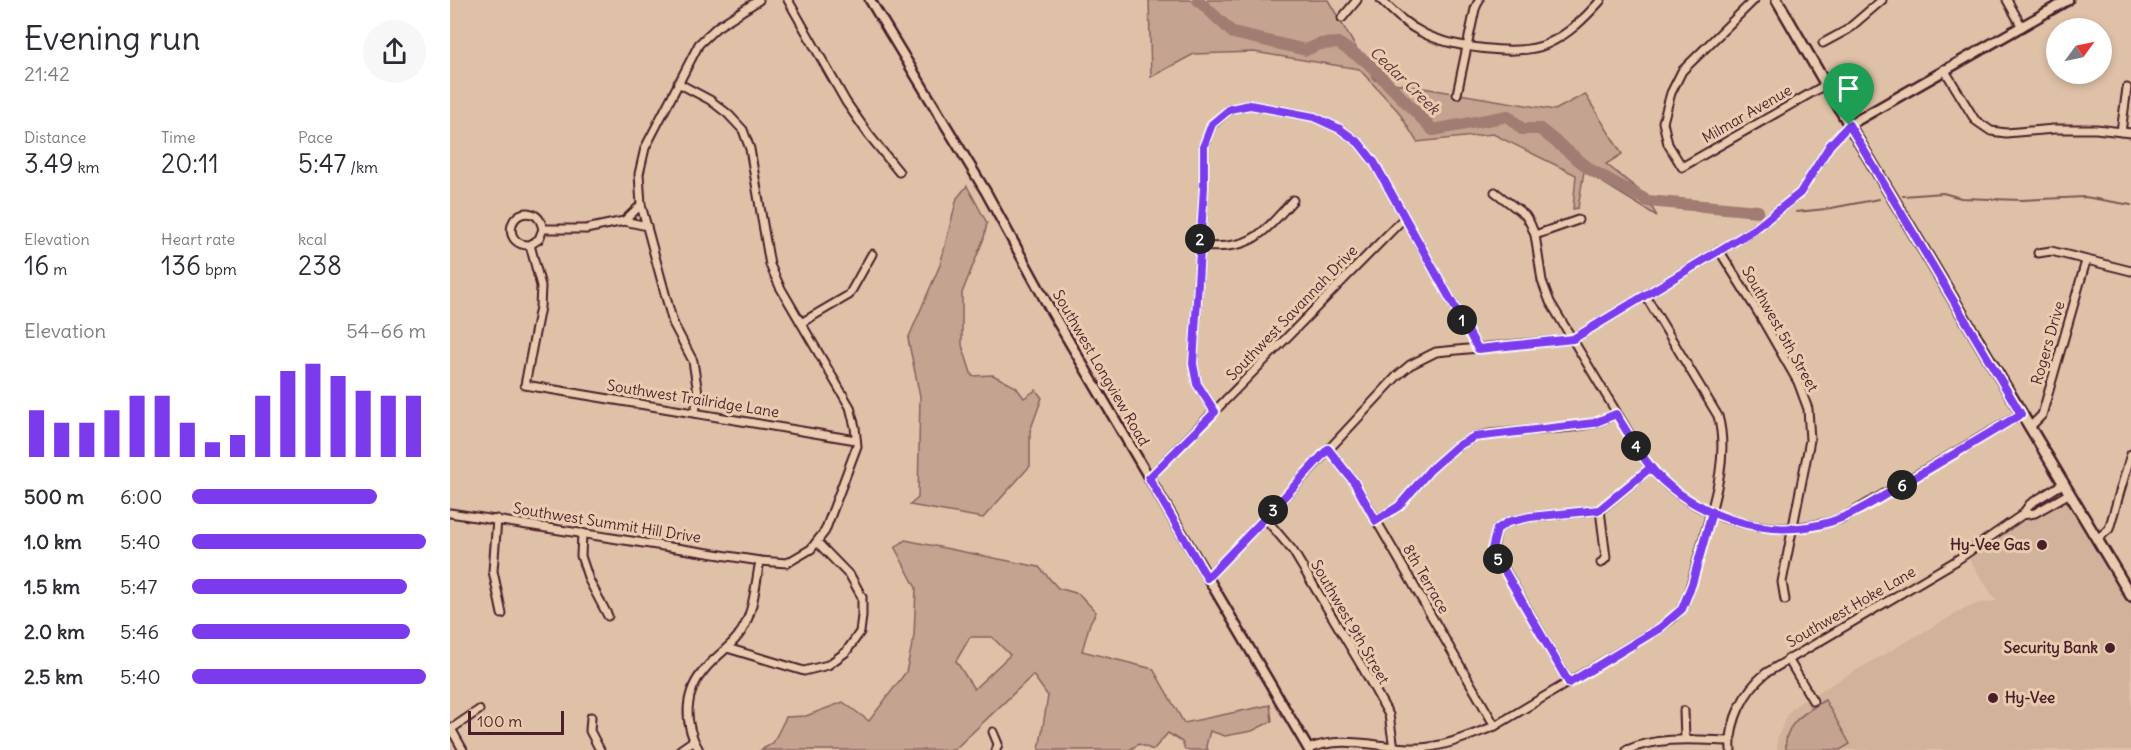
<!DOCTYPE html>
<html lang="en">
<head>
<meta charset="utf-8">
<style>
	body { margin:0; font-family:Delius,sans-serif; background:#f7f7f7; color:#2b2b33; height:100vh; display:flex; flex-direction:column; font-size:22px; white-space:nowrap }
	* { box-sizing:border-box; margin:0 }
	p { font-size:20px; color:#7c7c81 }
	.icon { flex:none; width:33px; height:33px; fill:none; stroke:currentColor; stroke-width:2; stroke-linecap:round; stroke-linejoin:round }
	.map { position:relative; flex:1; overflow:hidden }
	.panel { display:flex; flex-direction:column; background:#fff; width:450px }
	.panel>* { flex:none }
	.needle { width:39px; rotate:57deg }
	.controls { position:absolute; left:1596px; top:18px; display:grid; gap:12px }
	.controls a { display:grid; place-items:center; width:66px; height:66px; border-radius:50%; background:#fff; box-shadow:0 3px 9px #0003; font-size:30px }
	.scale { position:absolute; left:18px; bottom:15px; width:96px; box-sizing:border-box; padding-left:6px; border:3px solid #4a1f2b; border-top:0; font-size:16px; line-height:21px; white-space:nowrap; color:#4a1f2b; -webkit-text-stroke:4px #e9cbaf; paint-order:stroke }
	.pin { position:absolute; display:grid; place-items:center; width:51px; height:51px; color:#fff; margin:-62px -26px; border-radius:50% 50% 50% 0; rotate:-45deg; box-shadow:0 0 6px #0007 }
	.pin .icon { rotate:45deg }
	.km { position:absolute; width:30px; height:30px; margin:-15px; border-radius:50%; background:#222; color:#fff; font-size:16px; line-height:30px; text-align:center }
	.round { display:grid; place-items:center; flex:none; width:63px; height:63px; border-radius:32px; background:#f7f7f7 }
	.overview { display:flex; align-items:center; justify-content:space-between; height:102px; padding:0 24px }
	h1 { font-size:33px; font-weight:600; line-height:45px }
	.figures { display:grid; grid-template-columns:repeat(3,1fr); gap:9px; height:102px; padding:6px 24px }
	.figures div { display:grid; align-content:center }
	.figures b { font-size:26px; font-weight:600 }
	.figures small { font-size:16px; font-weight:400 }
	.figures p { font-size:16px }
	.chart { height:168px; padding:12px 24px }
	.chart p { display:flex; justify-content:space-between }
	.chart svg { width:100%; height:108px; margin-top:6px; stroke:#7c3aed; stroke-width:6 }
	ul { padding:0 24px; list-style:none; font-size:20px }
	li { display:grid; grid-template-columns:96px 72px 1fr; align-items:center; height:45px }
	li i { height:15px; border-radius:8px; background:#7c3aed }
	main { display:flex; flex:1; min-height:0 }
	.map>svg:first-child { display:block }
	.built { fill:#d1b29b }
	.green { fill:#c4a390; stroke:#87615e; stroke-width:1.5; fill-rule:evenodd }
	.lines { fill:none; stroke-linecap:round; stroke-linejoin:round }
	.stream { stroke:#7e5756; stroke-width:2 }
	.river { stroke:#a07c72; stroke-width:12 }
	.minor-casing { stroke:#4a1f2b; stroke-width:11 }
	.tertiary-casing { stroke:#4a1f2b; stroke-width:13 }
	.secondary-casing { stroke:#4a1f2b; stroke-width:14 }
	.minor { stroke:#e9cbaf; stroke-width:7 }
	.tertiary { stroke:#e9cbaf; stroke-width:8 }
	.secondary { stroke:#e9cbaf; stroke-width:9 }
	.route-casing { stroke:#fff; stroke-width:12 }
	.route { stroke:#7c3aed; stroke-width:8 }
	.poi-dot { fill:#4a1f2b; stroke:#e9cbaf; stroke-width:2 }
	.labels { text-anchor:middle; stroke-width:6; stroke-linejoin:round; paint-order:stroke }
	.street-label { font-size:15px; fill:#4a1f2b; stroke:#e9cbaf }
	.poi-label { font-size:15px; font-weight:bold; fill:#4a1f2b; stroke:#e9cbaf; text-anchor:end }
	.water-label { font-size:16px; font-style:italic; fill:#60363d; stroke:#e9cbaf }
</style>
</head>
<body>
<main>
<section class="panel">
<div class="overview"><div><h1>Evening run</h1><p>21:42</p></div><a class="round"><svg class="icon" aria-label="share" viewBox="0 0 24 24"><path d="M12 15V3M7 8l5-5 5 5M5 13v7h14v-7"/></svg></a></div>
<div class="figures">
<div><p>Distance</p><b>3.49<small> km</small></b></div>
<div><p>Time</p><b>20:11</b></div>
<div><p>Pace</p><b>5:47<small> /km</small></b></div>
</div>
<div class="figures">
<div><p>Elevation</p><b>16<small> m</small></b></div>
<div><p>Heart rate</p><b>136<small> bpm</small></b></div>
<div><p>kcal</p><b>238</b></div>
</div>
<div class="chart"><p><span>Elevation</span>54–66 m</p>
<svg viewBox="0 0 160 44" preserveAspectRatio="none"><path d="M5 44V25M15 44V30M25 44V30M35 44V25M45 44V19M55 44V19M65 44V30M75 44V38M85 44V35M95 44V19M105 44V9M115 44V6M125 44V11M135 44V17M145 44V19M155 44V19"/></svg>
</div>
<ul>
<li><b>500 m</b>6:00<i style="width:79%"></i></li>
<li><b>1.0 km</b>5:40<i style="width:100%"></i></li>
<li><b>1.5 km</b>5:47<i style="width:92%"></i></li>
<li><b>2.0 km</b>5:46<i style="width:93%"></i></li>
<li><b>2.5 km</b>5:40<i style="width:100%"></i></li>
</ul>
</section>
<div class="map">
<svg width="1681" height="750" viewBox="0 0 1681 750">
	<rect width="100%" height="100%" fill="#dfc1a7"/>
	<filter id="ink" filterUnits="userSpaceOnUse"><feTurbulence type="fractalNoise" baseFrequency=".0167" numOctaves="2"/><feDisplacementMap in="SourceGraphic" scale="12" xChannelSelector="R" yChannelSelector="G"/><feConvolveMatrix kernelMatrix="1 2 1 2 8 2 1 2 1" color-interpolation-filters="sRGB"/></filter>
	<g filter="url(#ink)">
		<polygon class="built" points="1616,498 1621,501 1626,507 1645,549 1681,604 1681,750 1327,750 1327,739 1338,713 1349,703 1512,610 1526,604 1546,601 1519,559 1566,523 1588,514"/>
		<g class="green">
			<polygon points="699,0 878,0 925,80 1105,110 1135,94 1172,154 1156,164 1194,194 1207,216 1134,171 1128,208 1123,209 1126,175 1043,134 967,142 948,111 909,69 804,52 744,54 701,77"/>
			<polygon points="517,186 537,223 534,238 512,293 512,345 522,376 543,375 566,387 574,398 586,390 592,398 580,431 580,466 533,518 460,505 468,498 470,396 458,339 490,265 507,198"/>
			<path d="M455 540 589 567 608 588 629 594 646 612 640 623 632 651 703 669 734 723 820 705 822 721 802 731 775 736 760 731 756 746 758 750H735L732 742 718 733 703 750 689 744 679 750H589L598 696 583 675 504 750H311L323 743 336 717 356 716 393 702 419 721 456 672 464 636 466 588 445 548ZM542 637 560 655 524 689 506 661 520 637Z"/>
			<path d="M1375 700 1400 744 1390 750H1336C1332 724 1356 712 1375 700Z"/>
		</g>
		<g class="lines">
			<g class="stream">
				<polyline points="1453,196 1493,193 1511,198 1572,200 1635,197 1681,205"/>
				<polyline points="1346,212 1376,209 1429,199"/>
			</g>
			<polyline class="river" points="748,0 783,33 856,50 870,44 888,43 917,62 983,130 1058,116 1072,129 1090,129 1141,170 1198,201 1308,211"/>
			<defs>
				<g id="minor">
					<polyline points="338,0 396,102 419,135 449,172"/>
					<path d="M931 0C944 12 955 24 971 32 998 47 1069 57 1097 44 1119 34 1135 18 1151 0"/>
					<polyline points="1304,0 1232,71 1221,93 1213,122 1218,144 1232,167 1375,85"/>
					<polyline points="1557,0 1572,27"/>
					<polyline points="892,18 907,0"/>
					<polyline points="1373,43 1397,30 1432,0"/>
					<polyline points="1494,69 1525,120 1541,131 1556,133 1604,129 1646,129 1681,133"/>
					<polyline points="1007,94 1025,9 1029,0"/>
					<polyline points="1671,132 1677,88"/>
					<path d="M1045 192 1075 215 1080 223 1085 235 1092 281 1100 302 1200 468C1250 523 1323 541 1393 518L1571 414"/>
					<polyline points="174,221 191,205"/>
					<polyline points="93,229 136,229 174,221 197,226"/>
					<polyline points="1085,235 1128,220"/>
					<polyline points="80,245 91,286 90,307 75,385 406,440"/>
					<path d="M80 245C51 246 59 207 82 214 89 216 91 222 93 229"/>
					<polyline points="80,245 89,239 93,229"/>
					<path d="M750 246C800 251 812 235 843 200"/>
					<polyline points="1269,250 1309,314 1348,382 1358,409 1360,440 1332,582 1335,600"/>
					<polyline points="1588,253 1601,251 1681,271"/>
					<polyline points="351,323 399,295 422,254"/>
					<polyline points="765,412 747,384 743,364 754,187 754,145 762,125 780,109 800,105 864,117 890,129 909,143 924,162 1028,349"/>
					<polyline points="245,413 248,393 243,361 223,323 191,205 189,174 195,148 249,44 267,27 309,0"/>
					<polyline points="1580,427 1592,415 1636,261"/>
					<polyline points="878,449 904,482 1045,726"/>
					<polyline points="699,478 954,218"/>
					<polyline points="1150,510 1156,558 1151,563"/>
					<polyline points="0,513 310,561 337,563 361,549 375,531 407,446 405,427 400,407 330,287 320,265 300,149 293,130 278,114 260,100 228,83"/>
					<polyline points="1572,515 1585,513 1620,493"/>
					<polyline points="815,518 843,551 914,670 939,715 944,748"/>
					<polyline points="47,519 43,571 52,614"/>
					<polyline points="926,521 949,506 980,470 1006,447 1024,437 1041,434 1121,427 1145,423 1166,414"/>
					<polyline points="132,533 131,556 139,580 158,616"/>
					<polyline points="1647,539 1659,529 1681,454"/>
					<polyline points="757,578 815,518 947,376 960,365 986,352 1123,339 1305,229 1350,193 1380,145 1399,125"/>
					<polyline points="277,648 354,671 378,665 396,652 410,632 412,616 412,597 401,577 367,542"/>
					<polyline points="1338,659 1363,701"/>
					<polyline points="1119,683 1043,549 1047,529 1058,522 1080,517 1150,510 1200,468"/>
					<polyline points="1234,711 1235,739"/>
					<polyline points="141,717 140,731 150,750"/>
					<polyline points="0,727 13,750"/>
					<polyline points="1,729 29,710"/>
					<polyline points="543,732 548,744 546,750"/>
					<path d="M858 749C894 734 931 749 969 748 995 747 1021 735 1045 726L1210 628C1218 622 1229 614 1233 606 1242 587 1245 568 1251 548 1262 507 1280 458 1268 416L1195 295"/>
					<polyline points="230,750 243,741"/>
					<path d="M249 750C233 723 234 692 255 669 265 657 279 648 288 636 304 616 305 585 310 561"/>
					<path d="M1177 750C1209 736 1246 740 1280 741"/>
					<path d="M1281 750C1279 721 1294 691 1316 673L1504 562 1572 515 1580 504 1614 483"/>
				</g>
				<g id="tertiary">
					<polyline points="420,0 536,192 600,309 859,750"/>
					<polyline points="1399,125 1618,0"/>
				</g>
				<polyline id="secondary" points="1327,0 1405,135 1681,596"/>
			</defs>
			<use href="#minor" class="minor-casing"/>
			<use href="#tertiary" class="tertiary-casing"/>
			<use href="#secondary" class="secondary-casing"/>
			<use href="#minor" class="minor"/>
			<use href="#tertiary" class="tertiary"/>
			<use href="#secondary" class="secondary"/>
		</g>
	</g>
	<g class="lines" filter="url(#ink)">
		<defs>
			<path id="route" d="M1399 125 1380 145 1350 193 1305 229 1123 339 1028 349 924 162 909 143 890 129 864 117 800 105 780 109 762 124 754 145V187L743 364 747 384 765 412 699 478 757 578 815 518 878 449 904 482 926 521 949 506 980 470 1006 447 1024 437 1144 423 1166 414C1196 462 1207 487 1262 512L1242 584 1232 609 1210 628 1119 683 1042 549 1047 529 1058 522 1080 517 1149 510 1200 468C1244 516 1316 541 1380 522 1407 514 1432 496 1457 482 1495 459 1534 437 1571 414L1399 125"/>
		</defs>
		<use href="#route" class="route-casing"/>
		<use href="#route" class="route"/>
	</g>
	<g class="poi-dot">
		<circle cx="1592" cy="545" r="6"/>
		<circle cx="1660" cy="648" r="6"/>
		<circle cx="1543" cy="698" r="6"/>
	</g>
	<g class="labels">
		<g class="street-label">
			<text transform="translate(1297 114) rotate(-30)" y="5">Milmar Avenue</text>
			<text transform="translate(842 313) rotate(-46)" y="5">Southwest Savannah Drive</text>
			<text transform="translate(1330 329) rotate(61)" y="5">Southwest 5th Street</text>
			<text transform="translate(1598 343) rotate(-74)" y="5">Rogers Drive</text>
			<text transform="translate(651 368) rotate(60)" y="5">Southwest Longview Road</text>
			<text transform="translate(243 399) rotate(9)" y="5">Southwest Trailridge Lane</text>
			<text transform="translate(157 523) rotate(9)" y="5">Southwest Summit Hill Drive</text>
			<text transform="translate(976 579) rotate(60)" y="5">8th Terrace</text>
			<text transform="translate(1401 607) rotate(-30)" y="5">Southwest Hoke Lane</text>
			<text transform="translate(900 622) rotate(60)" y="5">Southwest 9th Street</text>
		</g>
		<g class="poi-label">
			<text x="1580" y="550">Hy-Vee Gas</text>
			<text x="1648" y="653">Security Bank</text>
			<text x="1555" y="703" text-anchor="start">Hy-Vee</text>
		</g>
		<g class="water-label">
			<text transform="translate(955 80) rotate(44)" y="6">Cedar Creek</text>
		</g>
	</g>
</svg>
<div class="controls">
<a><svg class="needle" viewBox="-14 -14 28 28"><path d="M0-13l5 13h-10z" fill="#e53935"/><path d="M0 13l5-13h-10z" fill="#7c7c81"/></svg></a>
</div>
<div class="scale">100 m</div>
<div class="pin" style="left:1399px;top:125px;background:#1e9e55"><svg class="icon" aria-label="arrive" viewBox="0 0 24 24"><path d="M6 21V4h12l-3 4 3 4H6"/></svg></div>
<b class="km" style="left:1012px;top:320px">1</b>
<b class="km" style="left:750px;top:239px">2</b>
<b class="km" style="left:823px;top:510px">3</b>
<b class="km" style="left:1186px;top:446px">4</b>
<b class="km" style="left:1048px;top:559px">5</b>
<b class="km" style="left:1452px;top:485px">6</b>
</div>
</main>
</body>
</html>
